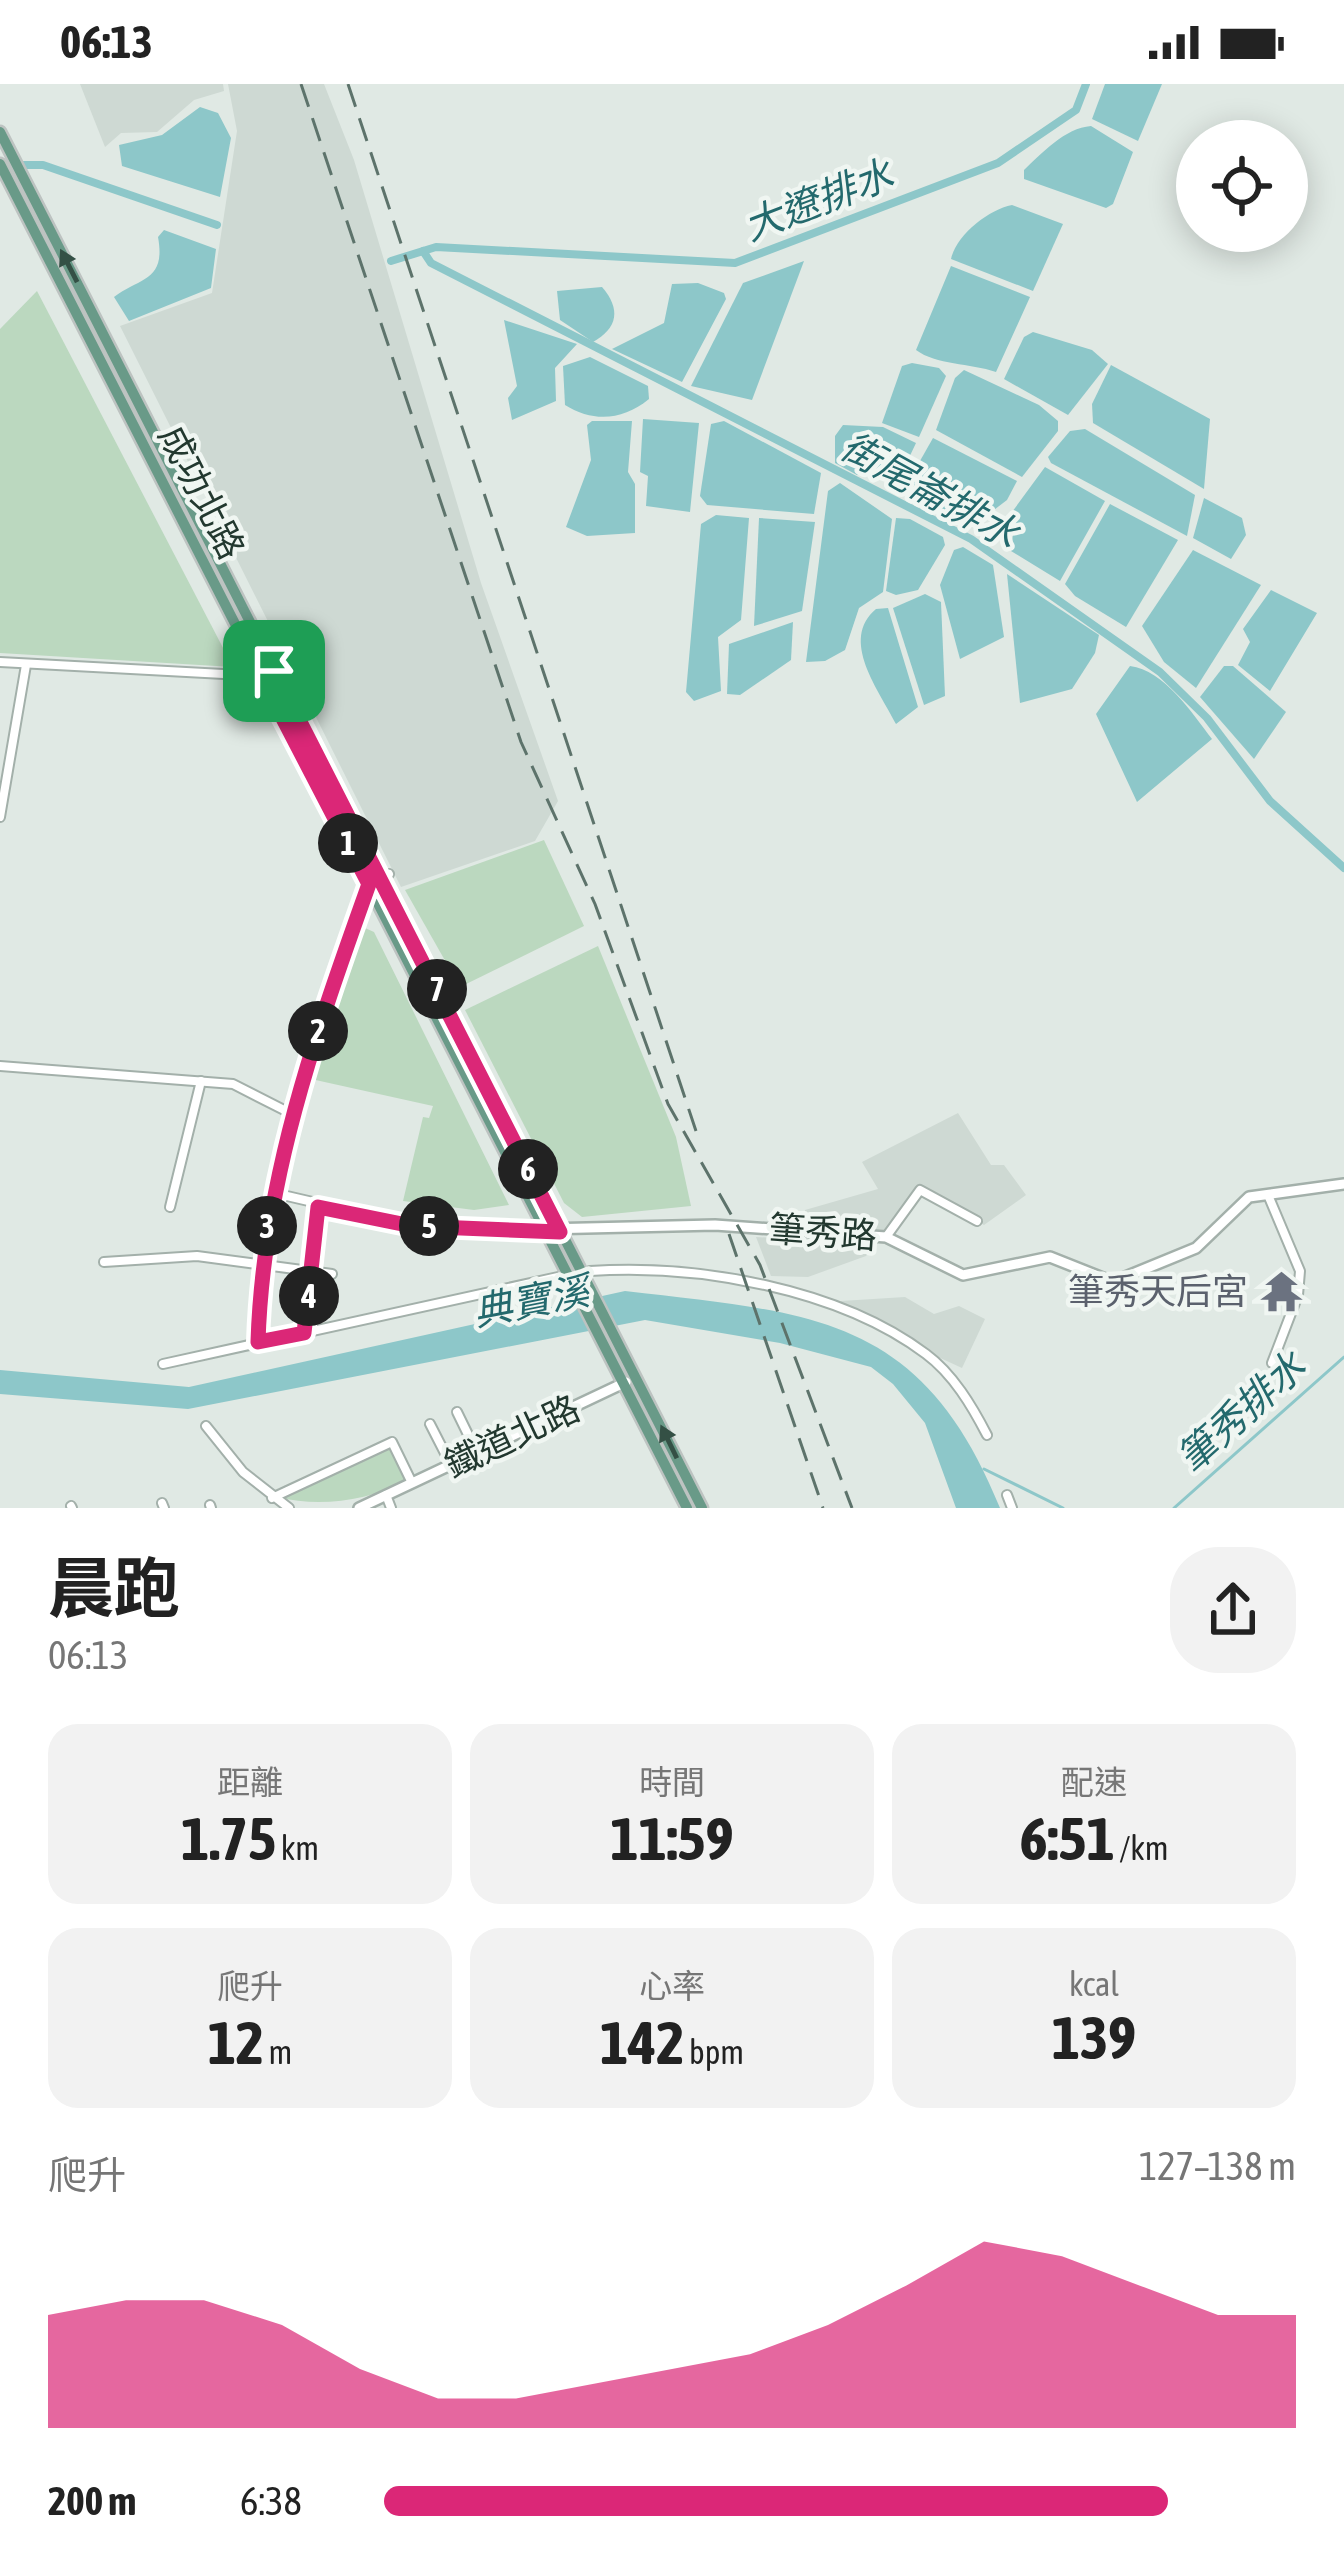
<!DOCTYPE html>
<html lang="zh-TW">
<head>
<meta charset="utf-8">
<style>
	body { margin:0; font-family:"Asap Condensed","Noto Sans TC",sans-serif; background:#f2f2f2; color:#222; height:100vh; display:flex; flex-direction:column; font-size:45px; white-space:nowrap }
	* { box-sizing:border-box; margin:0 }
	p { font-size:39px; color:#767676 }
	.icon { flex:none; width:66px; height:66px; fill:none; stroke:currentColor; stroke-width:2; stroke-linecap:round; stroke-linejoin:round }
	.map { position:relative; height:1424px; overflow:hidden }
	.side { display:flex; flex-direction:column; background:#fff; flex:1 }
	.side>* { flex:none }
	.tools { position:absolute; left:1176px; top:36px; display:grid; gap:24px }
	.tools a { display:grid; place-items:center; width:132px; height:132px; border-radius:50%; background:#fff; box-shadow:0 6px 30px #0003; font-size:60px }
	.pin { position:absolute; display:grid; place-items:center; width:102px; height:102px; color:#fff; margin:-51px; border-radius:24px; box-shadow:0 6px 18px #0006 }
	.km { position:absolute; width:60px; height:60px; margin:-30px; border-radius:50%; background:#222; color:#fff; font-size:33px; line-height:60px; text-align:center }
	.round { display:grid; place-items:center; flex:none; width:126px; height:126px; border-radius:48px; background:#f2f2f2 }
	.head { display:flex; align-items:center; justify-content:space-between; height:204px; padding:0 48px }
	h1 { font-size:66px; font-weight:700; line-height:90px }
	.figures { display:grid; grid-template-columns:repeat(3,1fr); gap:18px; height:204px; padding:12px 48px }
	.figures div { display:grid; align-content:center; border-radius:30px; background:#f2f2f2; text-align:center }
	.figures b { font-size:60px; font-weight:700 }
	.figures small { font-size:33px; font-weight:400 }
	.figures p { font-size:33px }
	.chart { height:336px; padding:24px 48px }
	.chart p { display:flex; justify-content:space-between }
	.chart svg { width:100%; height:216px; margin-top:12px; fill:#db2777; opacity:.7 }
	ul { padding:0 48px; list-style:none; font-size:39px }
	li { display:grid; grid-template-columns:192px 144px 1fr; align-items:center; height:90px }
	li i { height:30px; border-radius:15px; background:#db2777 }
	.status { display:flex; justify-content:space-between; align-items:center; height:84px; padding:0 60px; background:#fff; direction:ltr }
	.status svg { height:33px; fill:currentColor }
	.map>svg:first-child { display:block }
	.built { fill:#ced9d3 }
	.green { fill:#bbd8bf }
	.water { fill:#8dc7c9 }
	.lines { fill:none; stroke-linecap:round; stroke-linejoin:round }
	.stream { stroke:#8dc7c9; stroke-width:3 }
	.canal { stroke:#8dc7c9; stroke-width:8 }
	.minor-casing { stroke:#a3b0aa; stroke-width:12 }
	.tertiary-casing { stroke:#a3b0aa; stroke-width:14 }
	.primary-casing { stroke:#bdc3c1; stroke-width:15 }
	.minor { stroke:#fff; stroke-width:8 }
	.tertiary { stroke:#fff; stroke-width:9 }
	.primary { stroke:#699a88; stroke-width:10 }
	.rail { stroke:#5d736b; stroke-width:3; stroke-dasharray:24 12; stroke-linecap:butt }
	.oneway { fill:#345045 }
	.route-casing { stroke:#fff; stroke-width:24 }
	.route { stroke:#db2777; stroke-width:15 }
	.labels { text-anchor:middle; stroke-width:9; stroke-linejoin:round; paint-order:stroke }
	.street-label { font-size:36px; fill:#22382f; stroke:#f0f6f2 }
	.worship-label { font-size:36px; fill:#5b616d; stroke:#f0f6f2; text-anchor:end }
	.water-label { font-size:39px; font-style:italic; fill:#23696d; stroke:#f0f6f2 }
</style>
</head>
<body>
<div class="status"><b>06:13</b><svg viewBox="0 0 49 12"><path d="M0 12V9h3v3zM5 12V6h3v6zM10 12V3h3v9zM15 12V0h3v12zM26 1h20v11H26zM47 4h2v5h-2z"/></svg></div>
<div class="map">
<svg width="1344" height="1424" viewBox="0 0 1344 1424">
	<rect width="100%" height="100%" fill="#e0e9e4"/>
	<g class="built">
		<polygon points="80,0 223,0 224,7 194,16 157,48 121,49 105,63"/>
		<polygon points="228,0 324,0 354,76 481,499 558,717 535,757 401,803 120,242 212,209 237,47"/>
		<polygon points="958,1029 991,1081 1004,1081 1026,1111 984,1141 920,1102 887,1147 804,1142 805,1126 878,1105 862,1078"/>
		<polygon points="756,1153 853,1158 879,1157 866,1172 808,1193 771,1192"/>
		<polygon points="905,1213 934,1230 959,1222 985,1235 962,1284 836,1226 841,1217"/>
	</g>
	<g class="green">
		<polygon points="37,207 233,583 0,569 0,245"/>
		<polygon points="544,756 584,842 460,903 405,806"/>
		<polygon points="365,844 374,848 509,1121 474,1126 403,1117 423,1033 429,1034 433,1022 311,995"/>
		<polygon points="598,862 676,1053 691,1122 582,1133 564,1119 465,926"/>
		<path d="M392 1362 408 1398C365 1416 322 1424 277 1413Z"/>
	</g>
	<g class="water">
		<polygon points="1105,0 1162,0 1138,57 1092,35"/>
		<polygon points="200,23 218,29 231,54 220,113 122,82 119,61 162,51"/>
		<path d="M1091 42 1133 68 1113 120 1106 124 1024 95V86C1042 69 1065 44 1091 42Z"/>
		<path d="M1012 121 1063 140 1033 207 951 175C956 151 988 126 1012 121Z"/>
		<path d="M164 146 216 165 211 204 129 237 114 213C141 193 166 197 158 153Z"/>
		<polygon points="804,177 752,316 691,302 743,199"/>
		<path d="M951 182 1030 213 996 288C970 279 936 281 916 266Z"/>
		<polygon points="698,199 724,209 726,215 682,298 612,265 664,239 672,200"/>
		<path d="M602 203C621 225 618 244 593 258L560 236 557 207Z"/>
		<polygon points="504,236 577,260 555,284 556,317 512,336 508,314 517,302"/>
		<polygon points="1033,248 1092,266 1108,280 1068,331 1004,295 1024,253"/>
		<path d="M590 273 648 302 649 315C623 336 594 339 565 321L563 282Z"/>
		<polygon points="912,279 939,284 946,292 919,353 882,339 902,282"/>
		<polygon points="1111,281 1210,335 1204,405 1093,339 1092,320"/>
		<polygon points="964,286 1039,321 1058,337 1058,347 1022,393 936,346 955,294"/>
		<polygon points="643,335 699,339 690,428 646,422 648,392 640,388"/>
		<polygon points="592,337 632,337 628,388 635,400 635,449 587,452 566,443 591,376 587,341"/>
		<polygon points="724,337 821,389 814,430 707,421 700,412 711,340"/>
		<polygon points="843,341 883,343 916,359 897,399 863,386 857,391 835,379 835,352"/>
		<polygon points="1085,345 1195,411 1187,452 1051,379 1048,373 1070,347"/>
		<polygon points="933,354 1017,397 1007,416 969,445 909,410 912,391"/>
		<polygon points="1045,383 1105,417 1060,497 1011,467 1013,450 1004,439"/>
		<polygon points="840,399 892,435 883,508 859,524 845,566 825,577 806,578 828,407"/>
		<polygon points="1204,414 1242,434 1246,451 1231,475 1193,454"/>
		<polygon points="1110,420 1178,456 1126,543 1075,512 1065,500"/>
		<polygon points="716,431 749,434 741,536 718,553 721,607 694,617 686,608 701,440"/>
		<polygon points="759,434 815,438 802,527 754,542"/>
		<polygon points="896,434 910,435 943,453 945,461 918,506 896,511 886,507"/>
		<polygon points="963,463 993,481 1004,553 960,575 940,501 954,466"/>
		<polygon points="1193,466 1261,501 1196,604 1164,578 1142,542"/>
		<polygon points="1007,490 1099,551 1095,569 1072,605 1020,619"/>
		<polygon points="1271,506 1317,529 1270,607 1238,581 1250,558 1243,545"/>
		<polygon points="925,510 941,518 945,612 924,621 893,524"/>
		<path d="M888 524 918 623 896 640C879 606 839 556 876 525Z"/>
		<polygon points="793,538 791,576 740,611 727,610 729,560"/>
		<path d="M1130 582C1164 586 1192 629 1212 655L1137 718 1096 630Z"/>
		<polygon points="1224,582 1233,582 1286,628 1254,675 1200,613"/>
		<path d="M625 1207C811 1229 922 1230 1000 1424H956L925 1339 893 1300 871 1283 780 1259 645 1236 188 1325 0 1310V1286L189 1303Z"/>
	</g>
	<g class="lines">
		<g class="stream">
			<polyline points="984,1385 1063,1424"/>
			<polyline points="1174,1424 1344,1273"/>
		</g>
		<g class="canal">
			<polyline points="13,81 43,81 217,141"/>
			<polyline points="423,167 431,179 971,455 1160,588 1207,634 1270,717 1344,784"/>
			<polyline points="391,177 436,163 735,179 998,79 1076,26 1086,0"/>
		</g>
		<defs>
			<g id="minor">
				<polyline points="0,578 261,592 284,585"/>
				<polyline points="0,733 26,581"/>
				<polyline points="0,982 233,1000 290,1029"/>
				<polyline points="274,1109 412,1141 544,1145"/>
				<polyline points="1268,1111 1300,1187 1298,1211 1272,1279"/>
				<polyline points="170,1123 201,997"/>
				<polyline points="886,1153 920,1106 977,1137"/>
				<polyline points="104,1178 197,1172 332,1190"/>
				<path d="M590 1187C698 1180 838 1204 926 1270 953 1290 972 1322 987 1351"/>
				<polyline points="304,1249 318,1123"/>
				<path d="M258 1258C263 1097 316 951 369 800L389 790"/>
				<polyline points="163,1280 558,1193"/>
				<polyline points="457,1328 477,1369"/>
				<polyline points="430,1340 451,1381"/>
				<polyline points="206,1342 243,1388 289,1424"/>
				<polyline points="386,1411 391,1424"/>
				<polyline points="1007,1411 1012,1424"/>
				<polyline points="272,1414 392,1358 412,1399"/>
				<polyline points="162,1419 164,1424"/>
				<polyline points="210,1421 211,1424"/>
				<polyline points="71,1422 72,1424"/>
			</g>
			<g id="tertiary">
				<polyline points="544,1145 715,1141 886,1153 963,1191 1050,1173 1113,1198 1196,1164 1249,1113 1344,1100"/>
				<polyline points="359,1424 626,1298"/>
			</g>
			<g id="primary">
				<polyline points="0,48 702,1424"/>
				<polyline points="0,80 687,1424"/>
			</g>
		</defs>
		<use href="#minor" class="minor-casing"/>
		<use href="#tertiary" class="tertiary-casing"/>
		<use href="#primary" class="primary-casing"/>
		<use href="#minor" class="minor"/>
		<use href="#tertiary" class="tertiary"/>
		<use href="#primary" class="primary"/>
		<g class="rail">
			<polyline points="301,0 521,658 595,820 668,1020 760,1181 852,1424"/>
			<polyline points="348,0 696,1047"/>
			<polyline points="729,1150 823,1424"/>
		</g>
	</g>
	<defs><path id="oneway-solid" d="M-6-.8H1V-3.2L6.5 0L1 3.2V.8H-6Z" transform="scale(3)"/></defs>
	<g class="oneway">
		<use href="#oneway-solid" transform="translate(69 182) rotate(-117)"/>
		<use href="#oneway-solid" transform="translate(669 1358) rotate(-116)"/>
	</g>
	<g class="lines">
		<defs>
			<path id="route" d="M274 587 560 1148 412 1142 318 1123 304 1249 258 1258C263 1097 315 951 369 800L261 592Z"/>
		</defs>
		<use href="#route" class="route-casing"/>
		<use href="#route" class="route"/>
	</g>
	<defs>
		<symbol id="temple-bare" viewBox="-9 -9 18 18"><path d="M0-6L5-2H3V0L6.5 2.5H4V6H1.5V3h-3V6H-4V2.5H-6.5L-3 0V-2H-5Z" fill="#6b7280" stroke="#f0f6f2" stroke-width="2.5" paint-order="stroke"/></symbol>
	</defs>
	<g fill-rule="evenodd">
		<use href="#temple-bare" x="1252" y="1178" width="59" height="59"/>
	</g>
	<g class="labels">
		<g class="street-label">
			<text transform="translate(202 408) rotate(63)" y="13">成功北路</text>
			<text transform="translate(823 1148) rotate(4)" y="13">筆秀路</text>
			<text transform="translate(512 1352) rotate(-25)" y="13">鐵道北路</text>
		</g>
		<g class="worship-label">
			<text x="1248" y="1220">筆秀天后宮</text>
		</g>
		<g class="water-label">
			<text transform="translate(818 116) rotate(-21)" y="14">大遼排水</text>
			<text transform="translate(930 406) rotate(29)" y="14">街尾崙排水</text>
			<text transform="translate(531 1217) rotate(-11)" y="14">典寶溪</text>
			<text transform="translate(1241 1328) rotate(-42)" y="14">筆秀排水</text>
		</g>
	</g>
</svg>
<div class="tools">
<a><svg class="icon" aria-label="locate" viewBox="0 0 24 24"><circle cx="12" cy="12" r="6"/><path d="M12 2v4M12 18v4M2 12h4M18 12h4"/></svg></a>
</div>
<div class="pin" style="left:274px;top:587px;background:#1e9e55"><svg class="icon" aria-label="arrive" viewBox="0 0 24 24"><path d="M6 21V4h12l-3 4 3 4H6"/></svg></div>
<b class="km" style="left:348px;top:759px">1</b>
<b class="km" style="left:318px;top:947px">2</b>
<b class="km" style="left:267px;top:1142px">3</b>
<b class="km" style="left:309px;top:1212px">4</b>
<b class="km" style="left:429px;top:1142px">5</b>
<b class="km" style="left:528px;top:1085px">6</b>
<b class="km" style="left:437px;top:905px">7</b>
</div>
<section class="side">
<div class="head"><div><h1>晨跑</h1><p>06:13</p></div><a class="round"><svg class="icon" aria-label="share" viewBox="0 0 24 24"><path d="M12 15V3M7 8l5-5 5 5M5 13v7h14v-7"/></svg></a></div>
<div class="figures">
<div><p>距離</p><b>1.75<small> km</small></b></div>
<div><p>時間</p><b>11:59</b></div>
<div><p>配速</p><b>6:51<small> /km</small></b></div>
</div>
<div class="figures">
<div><p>爬升</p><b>12<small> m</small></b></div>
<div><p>心率</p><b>142<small> bpm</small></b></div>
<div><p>kcal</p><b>139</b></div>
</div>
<div class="chart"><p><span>爬升</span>127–138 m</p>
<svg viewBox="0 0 160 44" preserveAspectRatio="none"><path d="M0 44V21L10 18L20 18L30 23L40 32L50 38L60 38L70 35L80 32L90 29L100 23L110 15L120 6L130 9L140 15L150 21L160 21V44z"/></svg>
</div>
<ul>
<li><b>200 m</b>6:38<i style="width:86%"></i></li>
</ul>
</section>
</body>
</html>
